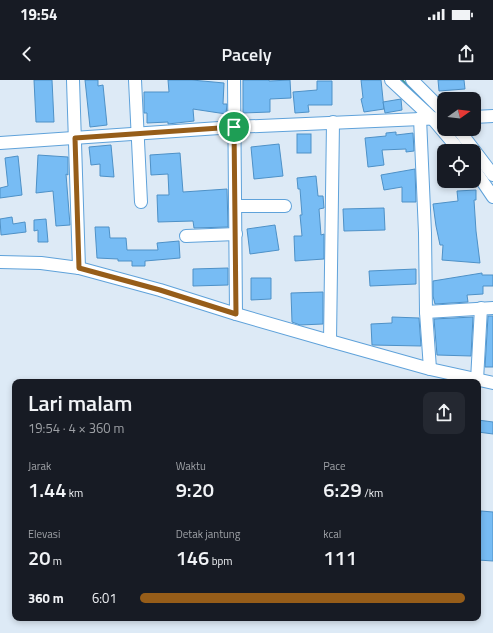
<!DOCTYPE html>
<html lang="id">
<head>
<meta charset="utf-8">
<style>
	body { margin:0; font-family:"Titillium Web",sans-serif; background:#242831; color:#f1f3f6; height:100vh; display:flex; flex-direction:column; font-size:15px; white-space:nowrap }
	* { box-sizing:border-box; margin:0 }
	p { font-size:13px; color:#9ea1a6 }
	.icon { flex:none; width:22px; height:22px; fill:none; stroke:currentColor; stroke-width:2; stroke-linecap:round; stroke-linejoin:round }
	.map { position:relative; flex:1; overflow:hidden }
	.side { position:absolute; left:12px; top:299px; width:469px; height:242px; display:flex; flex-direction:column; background:#171b24; border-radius:8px; box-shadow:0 2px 6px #0003 }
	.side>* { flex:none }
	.needle { width:26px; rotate:76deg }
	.fabs { position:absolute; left:437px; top:12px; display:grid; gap:8px }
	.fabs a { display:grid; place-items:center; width:44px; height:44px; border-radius:8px; background:#171b24; box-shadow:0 2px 6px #0003; font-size:20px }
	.pin { position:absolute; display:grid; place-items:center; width:34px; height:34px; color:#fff; margin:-17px; border:2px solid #fff; border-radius:50%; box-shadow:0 1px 4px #0007 }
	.round { display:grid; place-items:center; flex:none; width:42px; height:42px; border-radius:8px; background:#242831 }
	.overview { display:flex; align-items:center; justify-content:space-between; height:68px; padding:0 16px }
	h1 { font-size:22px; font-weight:600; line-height:30px }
	.stats { display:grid; grid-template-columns:repeat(3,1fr); gap:6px; height:68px; padding:4px 16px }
	.stats div { display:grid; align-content:center }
	.stats b { font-size:20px; font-weight:600 }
	.stats small { font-size:11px; font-weight:400 }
	.stats p { font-size:11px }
	ul { padding:0 16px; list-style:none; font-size:13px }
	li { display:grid; grid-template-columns:64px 48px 1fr; align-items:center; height:30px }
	li i { height:10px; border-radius:5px; background:#965d19 }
	.status { display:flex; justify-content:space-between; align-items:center; height:28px; padding:0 20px; background:#171b24; direction:ltr }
	.status svg { height:11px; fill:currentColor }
	header { display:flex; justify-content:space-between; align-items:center; height:52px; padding:0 16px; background:#171b24; font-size:18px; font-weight:600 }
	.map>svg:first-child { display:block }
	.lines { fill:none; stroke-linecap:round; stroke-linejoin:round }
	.stream { stroke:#459b91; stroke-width:3.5 }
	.building { fill:#77bcf4; stroke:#4e91c7 }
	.street-casing { stroke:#5fa2da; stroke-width:14 }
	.street { stroke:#fff; stroke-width:12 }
	.route-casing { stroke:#fff; stroke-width:8 }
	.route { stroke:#965d19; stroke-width:5 }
</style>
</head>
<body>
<div class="status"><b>19:54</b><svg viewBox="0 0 49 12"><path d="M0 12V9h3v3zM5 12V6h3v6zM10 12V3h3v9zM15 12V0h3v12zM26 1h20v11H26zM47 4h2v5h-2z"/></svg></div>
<header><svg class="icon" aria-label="back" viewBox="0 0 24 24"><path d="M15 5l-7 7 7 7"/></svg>Pacely<svg class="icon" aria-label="share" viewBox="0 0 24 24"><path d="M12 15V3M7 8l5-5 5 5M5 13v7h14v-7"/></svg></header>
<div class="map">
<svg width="493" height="553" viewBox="0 0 493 553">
	<rect width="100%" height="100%" fill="#ddeaf6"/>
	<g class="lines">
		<polyline class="stream" points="401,0 430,28"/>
	</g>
	<g class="building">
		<polygon points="34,0 52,0 54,42 36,42"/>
		<polygon points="85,0 98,0 98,6 103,5 107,45 90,47"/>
		<polygon points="168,0 192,0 224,3 223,24 227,24 226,34 193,29 194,41 168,44 168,42 147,43 147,33 144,33 144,12 169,12"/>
		<polygon points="243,0 269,0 269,1 290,0 291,18 270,19 270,32 243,33"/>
		<polygon points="361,0 381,0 384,29 364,32 361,19 363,18"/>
		<polygon points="438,0 464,0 465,9 439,11"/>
		<polygon points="317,1 332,1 332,25 308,25 309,32 295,33 293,12 317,10"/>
		<polygon points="401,19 402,30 385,33 383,22"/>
		<polygon points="396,52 396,55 413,53 414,71 406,72 406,69 382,70 384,85 368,87 365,58 386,56 386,53"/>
		<rect x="297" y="54" width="14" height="19"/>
		<polygon points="279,64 283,96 254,99 251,67"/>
		<polygon points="111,65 114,97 100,96 100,84 91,85 89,67"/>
		<polygon points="180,73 183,112 227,109 228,147 194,148 193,141 158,142 157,115 169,115 168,94 151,95 150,75"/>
		<polygon points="38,75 68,77 68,95 66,94 70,145 56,146 53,111 36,113"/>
		<polygon points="18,76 22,115 0,118 0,108 8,106 5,78"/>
		<polygon points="415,89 416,122 402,122 402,107 384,110 381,95"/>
		<polygon points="316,96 318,116 323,116 324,128 319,129 321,155 324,154 324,179 295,181 294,156 302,156 300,135 302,135 300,109 298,109 297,98"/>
		<polygon points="476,110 476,120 474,120 476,151 480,183 442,180 443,165 440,165 436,146 433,124 458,121 457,111"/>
		<polygon points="384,128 385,150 344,151 343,129"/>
		<polygon points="12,137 13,144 25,142 26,152 1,155 0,139"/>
		<polygon points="46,139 48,162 38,162 38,150 34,151 34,140"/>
		<polygon points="275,145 279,170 250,174 247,149"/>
		<polygon points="95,147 109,147 110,158 126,158 127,170 158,170 157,163 179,161 180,178 145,181 145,186 132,186 132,181 118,181 118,179 97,178"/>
		<polygon points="228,188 228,205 193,206 193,189"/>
		<polygon points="416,189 416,204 370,206 369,191"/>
		<polygon points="482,193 482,195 493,195 493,206 483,206 483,214 467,215 468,222 435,224 433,216 433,201"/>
		<polygon points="251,198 271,198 271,219 251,220"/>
		<polygon points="323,212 323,244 300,245 292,242 291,213"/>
		<polygon points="488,236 493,236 493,287 485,287"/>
		<polygon points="392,237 419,238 421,266 372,265 371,244 392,243"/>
		<polygon points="473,237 471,276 437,275 434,239"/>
		<polygon points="478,340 493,342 493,354 478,352"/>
		<polygon points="481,431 493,432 493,481 478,480 478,454 479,455"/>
	</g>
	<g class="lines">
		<defs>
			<g id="street">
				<polyline points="73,0 79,188"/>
				<polyline points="135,0 141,122"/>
				<polyline points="234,0 236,234"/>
				<polyline points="391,0 432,38 460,71"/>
				<polyline points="412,0 444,32"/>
				<polyline points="474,37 493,36"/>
				<polyline points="420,38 425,153 426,232 430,289"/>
				<polyline points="458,49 493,95"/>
				<polyline points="0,63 234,47 444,38"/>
				<polyline points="474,89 493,117"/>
				<polyline points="235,126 285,126"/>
				<polyline points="186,156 236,154"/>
				<polyline points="0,182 41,183 79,188 160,210 236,234 330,261 430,289 493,303"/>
				<polyline points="426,232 493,228"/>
				<polyline points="330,261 333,42"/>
				<polyline points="477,300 481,228"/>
			</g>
		</defs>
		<use href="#street" class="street-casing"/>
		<use href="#street" class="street"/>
	</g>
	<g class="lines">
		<defs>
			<polygon id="route" points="234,47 236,234 160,210 79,188 75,58"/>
		</defs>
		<use href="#route" class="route-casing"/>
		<use href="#route" class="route"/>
	</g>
</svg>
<div class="fabs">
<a><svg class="needle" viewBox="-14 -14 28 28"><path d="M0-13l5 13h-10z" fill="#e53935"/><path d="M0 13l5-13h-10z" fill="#9ea1a6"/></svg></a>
<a><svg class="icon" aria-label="locate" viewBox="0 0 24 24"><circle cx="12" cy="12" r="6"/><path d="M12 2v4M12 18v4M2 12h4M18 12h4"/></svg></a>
</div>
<div class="pin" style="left:234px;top:47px;background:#1e9e55"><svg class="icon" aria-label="arrive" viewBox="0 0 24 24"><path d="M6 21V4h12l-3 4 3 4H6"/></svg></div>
<section class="side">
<div class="overview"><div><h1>Lari malam</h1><p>19:54 · 4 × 360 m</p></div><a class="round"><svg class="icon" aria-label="share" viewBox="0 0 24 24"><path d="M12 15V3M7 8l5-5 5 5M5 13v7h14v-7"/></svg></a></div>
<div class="stats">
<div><p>Jarak</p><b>1.44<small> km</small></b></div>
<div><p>Waktu</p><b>9:20</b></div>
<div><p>Pace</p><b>6:29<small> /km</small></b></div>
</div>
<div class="stats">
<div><p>Elevasi</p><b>20<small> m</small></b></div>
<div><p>Detak jantung</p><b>146<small> bpm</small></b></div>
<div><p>kcal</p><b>111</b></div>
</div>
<ul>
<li><b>360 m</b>6:01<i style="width:100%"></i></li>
</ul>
</section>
</div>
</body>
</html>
